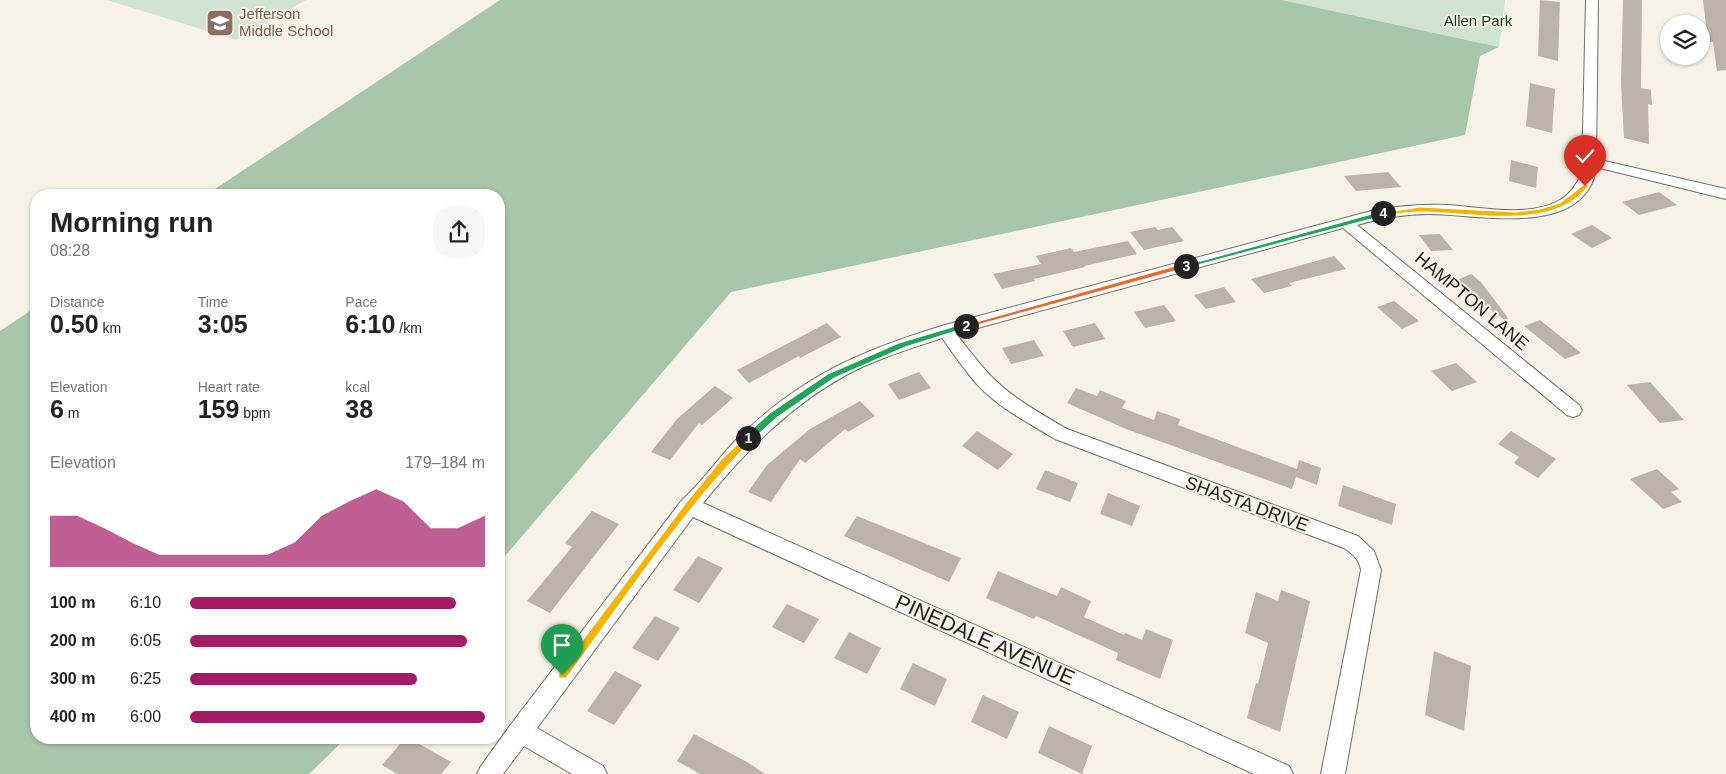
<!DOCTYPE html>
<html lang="en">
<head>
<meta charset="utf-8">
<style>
	body { margin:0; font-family:Helvetica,sans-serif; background:#f6f6f6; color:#222; height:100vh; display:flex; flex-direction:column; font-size:19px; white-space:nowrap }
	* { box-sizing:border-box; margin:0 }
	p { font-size:16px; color:#767676 }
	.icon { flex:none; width:28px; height:28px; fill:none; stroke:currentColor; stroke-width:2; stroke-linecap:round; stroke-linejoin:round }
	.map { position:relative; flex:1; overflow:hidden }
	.details { position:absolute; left:30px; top:189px; width:475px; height:555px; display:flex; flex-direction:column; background:#fff; border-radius:20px; box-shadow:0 1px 4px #0004 }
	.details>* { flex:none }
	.tools { position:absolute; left:1660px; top:15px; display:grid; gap:10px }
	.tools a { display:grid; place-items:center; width:50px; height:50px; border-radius:50%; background:#fff; box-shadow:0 1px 4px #0004; font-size:25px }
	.pin { position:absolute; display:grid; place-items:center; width:42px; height:42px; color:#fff; margin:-51px -21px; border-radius:50% 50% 50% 0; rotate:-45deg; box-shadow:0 0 5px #0007 }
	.pin .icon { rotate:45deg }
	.km { position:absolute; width:25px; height:25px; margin:-12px; border-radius:50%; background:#222; color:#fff; font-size:14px; line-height:25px; text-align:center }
	.round { display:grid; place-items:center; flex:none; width:52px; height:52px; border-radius:20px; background:#f6f6f6 }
	.overview { display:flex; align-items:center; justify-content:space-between; height:85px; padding:0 20px }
	h1 { font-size:28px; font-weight:700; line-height:38px }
	.metrics { display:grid; grid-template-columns:repeat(3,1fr); gap:8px; height:85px; padding:5px 20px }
	.metrics div { display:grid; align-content:center }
	.metrics b { font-size:25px; font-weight:700 }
	.metrics small { font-size:14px; font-weight:400 }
	.metrics p { font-size:14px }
	.chart { height:140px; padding:10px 20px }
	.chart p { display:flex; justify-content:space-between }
	.chart svg { width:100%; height:90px; margin-top:5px; fill:#a31b64; opacity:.7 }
	ul { padding:0 20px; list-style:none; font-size:16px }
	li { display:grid; grid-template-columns:80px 60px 1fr; align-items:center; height:38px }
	li i { height:12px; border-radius:6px; background:#a31b64 }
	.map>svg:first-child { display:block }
	.green { fill:#d0e3d0 }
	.forest { fill:#a7c6a9 }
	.building { fill:#bbb3aa }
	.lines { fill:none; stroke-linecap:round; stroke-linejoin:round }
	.minor-casing { stroke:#736f66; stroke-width:2 }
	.minor { fill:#fff; fill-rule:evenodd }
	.split-1 { fill:#f5b400; stroke:#fff }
	.split-2 { fill:#22a559; stroke:#fff }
	.split-3 { fill:#f0652b; stroke:#fff }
	.split-4 { fill:#22a559; stroke:#fff }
	.split-5 { fill:#f5b400; stroke:#fff }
	.labels { text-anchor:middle; stroke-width:4; stroke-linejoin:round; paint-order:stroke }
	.far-education-label { font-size:15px; fill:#785e54; stroke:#f6f2e7; text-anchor:start }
	.far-park-label { font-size:15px; fill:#0f3e17; stroke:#f6f2e7 }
	.street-label { font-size:18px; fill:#1f1d19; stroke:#f6f2e7 }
	.near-street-label { font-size:21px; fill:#1f1d19; stroke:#f6f2e7 }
</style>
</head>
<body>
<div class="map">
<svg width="1726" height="774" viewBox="0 0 1726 774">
	<rect width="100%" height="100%" fill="#f6f2e7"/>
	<g class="green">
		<polygon points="107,0 306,0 236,40"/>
		<polygon points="1282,0 1505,0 1499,47"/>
	</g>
	<g class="forest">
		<polygon points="500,0 1282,0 1499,47 1480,56 1465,135 731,292 499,563 499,195 206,195"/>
		<polygon points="36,307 36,738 346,738 309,774 0,774 0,331"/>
	</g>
	<g class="building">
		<polygon points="1540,0 1560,2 1558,61 1538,56"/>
		<polygon points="1623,0 1642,0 1641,88 1651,90 1652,105 1648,104 1649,144 1624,138 1621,84"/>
		<polygon points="1703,0 1726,0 1726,70 1717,71 1713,42 1710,42 1706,26"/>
		<polygon points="1530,83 1555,89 1552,133 1526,126"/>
		<polygon points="1511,160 1538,167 1536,188 1509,181"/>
		<polygon points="1388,172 1401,187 1356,191 1344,176"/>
		<polygon points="1659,192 1677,205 1639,215 1622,202"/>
		<polygon points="1592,225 1612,238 1592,248 1571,234"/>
		<polygon points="1155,227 1158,230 1172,227 1184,241 1144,250 1130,232"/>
		<polygon points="1440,234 1453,250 1431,251 1419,235"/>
		<polygon points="1128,241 1137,254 1084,266 1085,267 1034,279 1035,281 1002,289 993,274 1041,264 1036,256 1071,248 1074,252"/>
		<polygon points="1334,256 1346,269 1289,283 1292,286 1264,293 1251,279"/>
		<polygon points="1471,274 1481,282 1508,318 1506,321 1453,282"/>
		<polygon points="1224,287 1236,302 1206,309 1194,295"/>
		<polygon points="1394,301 1419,321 1402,329 1377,307"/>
		<polygon points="1164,305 1176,321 1145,328 1134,312"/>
		<polygon points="1540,320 1581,353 1565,359 1524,326"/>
		<polygon points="827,323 841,337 800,358 799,356 749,383 737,370"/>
		<polygon points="1095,323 1105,339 1073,347 1063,331"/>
		<polygon points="1034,340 1044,356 1011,364 1002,348"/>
		<polygon points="1456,363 1477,382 1452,391 1431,371"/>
		<polygon points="919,372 931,388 899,400 888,384"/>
		<polygon points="1650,382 1684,420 1660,423 1627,385"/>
		<polygon points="715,386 733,398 702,425 699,423 670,460 651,452 677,419"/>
		<polygon points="1076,388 1097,396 1100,390 1126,401 1122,408 1154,420 1157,411 1180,419 1178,425 1297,469 1299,460 1321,468 1317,485 1296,477 1292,489 1126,429 1067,403"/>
		<polygon points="860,401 875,416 848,432 845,429 805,463 800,459 771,502 748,492 767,465 810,429"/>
		<polygon points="977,431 1013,454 998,470 962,446"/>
		<polygon points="1511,431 1556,459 1538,478 1514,463 1519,457 1498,444"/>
		<polygon points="1657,469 1679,489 1671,492 1682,502 1663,509 1630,479"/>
		<polygon points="1045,470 1078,483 1070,502 1036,489"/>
		<polygon points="1343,485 1396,504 1392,525 1338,506"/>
		<polygon points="1108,493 1140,506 1132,526 1100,514"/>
		<polygon points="592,511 619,524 550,613 527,601 572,547 565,543"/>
		<polygon points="857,516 961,558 949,582 844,536"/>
		<polygon points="698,556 723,568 699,603 673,590"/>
		<polygon points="998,571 1057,596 1061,587 1091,601 1084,617 1124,635 1125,633 1142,640 1146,629 1173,640 1160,679 1116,660 1118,653 1036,616 1034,619 986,598"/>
		<polygon points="1281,590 1310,601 1280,732 1247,718 1256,683 1258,684 1268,643 1245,633 1256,592 1278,601"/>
		<polygon points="787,604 819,619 804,643 772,627"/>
		<polygon points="655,616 680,628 658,661 632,648"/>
		<polygon points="849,632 881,648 867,674 834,658"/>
		<polygon points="1434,651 1471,666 1464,731 1425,715"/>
		<polygon points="913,663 947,679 935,706 900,689"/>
		<polygon points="615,671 642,685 614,725 587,711"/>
		<polygon points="983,695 1019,712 1007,739 971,722"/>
		<polygon points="1049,726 1092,746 1082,774 1038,753"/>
		<polygon points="694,734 747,762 765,774 700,774 677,761"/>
		<polygon points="405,738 409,738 451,762 441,774 397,774 382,765"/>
	</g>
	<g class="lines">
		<defs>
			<path id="minor" d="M1586 0H1598L1596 159 1726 189V199L1596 167C1596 174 1594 178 1591 185 1565 235 1475 214 1429 214 1405 214 1381 218 1357 225L1579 405 1582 410 1579 415 1573 417 1567 415 1343 228 956 334C967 347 977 361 988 373 1010 397 1040 413 1067 429L1358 536 1374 551 1381 570 1345 774H1321L1361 570C1359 559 1353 554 1344 548L1055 439C1027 422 997 407 975 382 963 368 953 353 942 338 910 349 878 358 848 374 790 405 744 453 703 503L1289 766 1293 774H1254L693 517 537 728 603 766 607 774H572L524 746 503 774H477L481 766 512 723 682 500C701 483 717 460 735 441 800 377 859 351 945 325L1375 210C1399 206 1423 204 1447 205 1482 207 1528 218 1560 200 1571 194 1576 184 1582 174Z"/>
		</defs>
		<use href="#minor" class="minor-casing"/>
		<use href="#minor" class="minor"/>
	</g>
	<path class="split-1" d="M748 435 752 438 751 441C681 512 625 598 566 678H559V672L686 503 722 459Z"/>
	<polygon class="split-2" points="966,323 970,326 969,327 905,347 834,378 776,418 751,441 745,441 745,436 770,413 828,374 899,343"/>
	<polygon class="split-3" points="1186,263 1189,264 1189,267 966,328 962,326"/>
	<polygon class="split-4" points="1383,211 1386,215 1186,268 1183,266"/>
	<path class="split-5" d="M1585 184 1588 186C1553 232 1472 212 1422 212 1409 212 1396 214 1383 215L1380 213 1420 207 1516 212 1540 209 1560 203Z"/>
	<defs>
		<symbol id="school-square" viewBox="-11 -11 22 22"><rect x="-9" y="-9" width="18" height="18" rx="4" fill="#8d6e63" stroke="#f6f2e7"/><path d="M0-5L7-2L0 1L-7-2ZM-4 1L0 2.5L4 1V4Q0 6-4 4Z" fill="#fff"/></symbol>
	</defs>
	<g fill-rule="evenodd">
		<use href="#school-square" x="204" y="7" width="32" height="32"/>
	</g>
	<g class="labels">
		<g class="far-education-label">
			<text x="239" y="19">Jefferson<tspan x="239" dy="17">Middle School</tspan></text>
		</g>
		<g class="far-park-label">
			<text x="1478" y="26">Allen Park</text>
		</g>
		<g class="street-label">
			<text transform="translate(1472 301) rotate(40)" y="6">HAMPTON LANE</text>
			<text transform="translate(1247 504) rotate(20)" y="6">SHASTA DRIVE</text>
		</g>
		<g class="near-street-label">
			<text transform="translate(985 640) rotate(24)" y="7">PINEDALE AVENUE</text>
		</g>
	</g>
</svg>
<div class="tools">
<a><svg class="icon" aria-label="layers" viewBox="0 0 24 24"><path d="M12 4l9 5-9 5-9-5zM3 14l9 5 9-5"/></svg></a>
</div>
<div class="pin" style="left:562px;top:675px;background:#1e9e55"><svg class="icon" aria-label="arrive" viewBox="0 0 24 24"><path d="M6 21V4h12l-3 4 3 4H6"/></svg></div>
<div class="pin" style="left:1585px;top:186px;background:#d93025"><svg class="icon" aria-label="check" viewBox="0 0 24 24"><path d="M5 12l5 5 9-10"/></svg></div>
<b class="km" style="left:748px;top:438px">1</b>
<b class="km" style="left:966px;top:326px">2</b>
<b class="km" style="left:1186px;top:266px">3</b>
<b class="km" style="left:1383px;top:213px">4</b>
<section class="details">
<div class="overview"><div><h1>Morning run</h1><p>08:28</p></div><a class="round"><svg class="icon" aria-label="share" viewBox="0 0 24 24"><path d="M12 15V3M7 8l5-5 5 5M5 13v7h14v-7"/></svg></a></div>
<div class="metrics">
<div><p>Distance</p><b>0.50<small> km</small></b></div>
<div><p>Time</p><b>3:05</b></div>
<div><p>Pace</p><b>6:10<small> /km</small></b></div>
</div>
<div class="metrics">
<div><p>Elevation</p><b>6<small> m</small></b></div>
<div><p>Heart rate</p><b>159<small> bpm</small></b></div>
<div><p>kcal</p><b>38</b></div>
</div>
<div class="chart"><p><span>Elevation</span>179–184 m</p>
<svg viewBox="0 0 160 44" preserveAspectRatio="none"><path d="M0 44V19L10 19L20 25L30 32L40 38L50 38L60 38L70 38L80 38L90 32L100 19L110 12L120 6L130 12L140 25L150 25L160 19V44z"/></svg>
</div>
<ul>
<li><b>100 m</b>6:10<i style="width:90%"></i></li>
<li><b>200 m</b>6:05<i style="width:94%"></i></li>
<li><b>300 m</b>6:25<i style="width:77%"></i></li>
<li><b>400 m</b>6:00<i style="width:100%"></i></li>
</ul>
</section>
</div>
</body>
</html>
